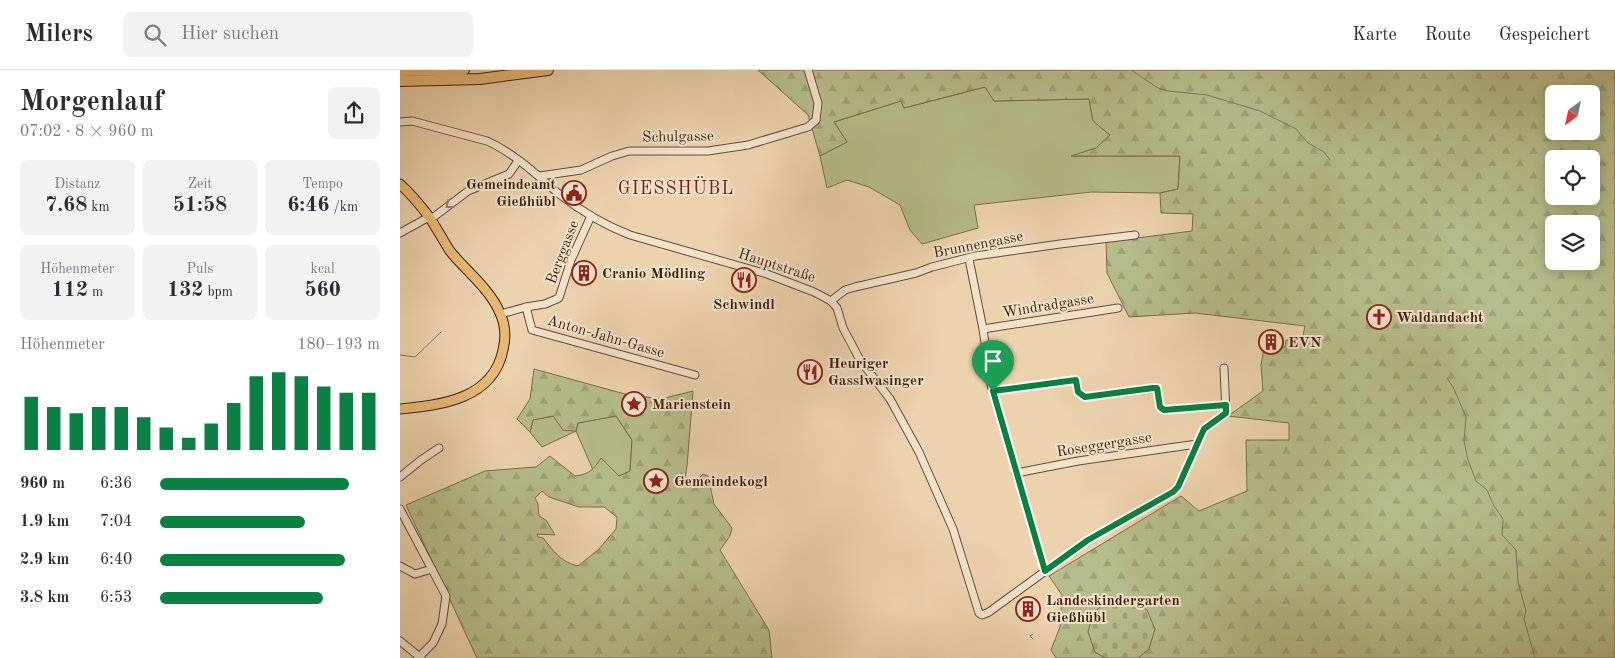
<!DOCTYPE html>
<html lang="de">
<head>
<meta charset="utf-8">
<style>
	body { margin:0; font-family:"Old Standard TT",serif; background:#f2f2f3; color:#2b2b33; height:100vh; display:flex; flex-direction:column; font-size:19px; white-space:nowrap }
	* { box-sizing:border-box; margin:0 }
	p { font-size:16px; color:#7c7c81 }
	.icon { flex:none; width:28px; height:28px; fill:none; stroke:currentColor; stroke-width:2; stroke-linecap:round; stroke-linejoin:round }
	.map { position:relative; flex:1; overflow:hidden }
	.side { display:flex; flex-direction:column; background:#fff; width:400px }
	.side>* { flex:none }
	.needle { width:32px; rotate:213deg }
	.fabs { position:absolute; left:1145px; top:15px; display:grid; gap:10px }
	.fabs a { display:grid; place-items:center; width:55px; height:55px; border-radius:8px; background:#fff; box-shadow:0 2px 12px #0003; font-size:25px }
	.pin { position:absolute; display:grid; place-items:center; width:42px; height:42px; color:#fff; margin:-51px -21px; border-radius:50% 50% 50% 0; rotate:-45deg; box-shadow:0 0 5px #0007 }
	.pin .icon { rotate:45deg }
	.round { display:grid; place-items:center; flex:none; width:52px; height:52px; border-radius:8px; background:#f2f2f3 }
	.head { display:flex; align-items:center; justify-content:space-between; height:85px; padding:0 20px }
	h1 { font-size:28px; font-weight:700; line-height:38px }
	.figures { display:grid; grid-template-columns:repeat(3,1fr); gap:8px; height:85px; padding:5px 20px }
	.figures div { display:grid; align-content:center; border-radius:8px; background:#f2f2f3; text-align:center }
	.figures b { font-size:21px; font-weight:700 }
	.figures small { font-size:14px; font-weight:400 }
	.figures p { font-size:14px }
	.chart { height:140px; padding:10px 20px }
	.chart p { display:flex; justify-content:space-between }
	.chart svg { width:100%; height:90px; margin-top:5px; stroke:#0b8043; stroke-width:6 }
	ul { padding:0 20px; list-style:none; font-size:16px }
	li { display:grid; grid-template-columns:80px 60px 1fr; align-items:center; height:38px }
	li i { height:12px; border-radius:6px; background:#0b8043 }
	header { display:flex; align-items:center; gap:30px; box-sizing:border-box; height:70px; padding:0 25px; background:#fff; border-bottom:1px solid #e1e1e2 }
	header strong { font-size:24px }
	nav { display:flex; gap:28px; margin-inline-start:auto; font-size:18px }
	.search { width:350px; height:45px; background:#f2f2f3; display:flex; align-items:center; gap:12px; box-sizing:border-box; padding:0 18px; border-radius:8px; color:#7c7c81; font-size:19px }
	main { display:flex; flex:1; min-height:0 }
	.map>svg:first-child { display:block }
	.green { fill:#b6bc8b; stroke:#7a6d4a }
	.forest { fill:url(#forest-firs); stroke:#7a6d4a; fill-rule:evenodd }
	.cemetery { fill:url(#cemetery-stones); stroke:#7a6d4a }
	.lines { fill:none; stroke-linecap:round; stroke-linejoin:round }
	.stream { stroke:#767a66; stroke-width:1 }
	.minor-casing { stroke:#6a4b33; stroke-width:9 }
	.major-casing { stroke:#3f1e0a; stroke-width:11 }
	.highway-casing { stroke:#3f1e0a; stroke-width:12 }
	.minor { stroke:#f3e2ca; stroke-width:7 }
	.major { stroke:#e6b976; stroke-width:9 }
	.highway { stroke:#e6b976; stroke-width:10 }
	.oneway { stroke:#99806a }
	.route-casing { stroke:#fff; stroke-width:10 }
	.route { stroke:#0b8043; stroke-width:6 }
	.labels { text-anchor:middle; stroke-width:4; stroke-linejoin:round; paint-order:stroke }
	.street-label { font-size:15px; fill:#3f1e0a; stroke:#f3e2ca }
	.poi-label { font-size:15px; font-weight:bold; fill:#3f1e0a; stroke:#f3e2ca; text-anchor:start }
	.quarter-label { font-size:18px; letter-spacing:1px; fill:#7a1f14; stroke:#f3e2ca }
</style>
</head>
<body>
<header>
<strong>Milers</strong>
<div class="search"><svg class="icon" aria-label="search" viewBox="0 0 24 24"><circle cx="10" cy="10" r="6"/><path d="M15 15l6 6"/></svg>Hier suchen</div>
<nav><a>Karte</a><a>Route</a><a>Gespeichert</a></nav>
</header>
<main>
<section class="side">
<div class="head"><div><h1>Morgenlauf</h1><p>07:02 · 8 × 960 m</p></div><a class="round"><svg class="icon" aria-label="share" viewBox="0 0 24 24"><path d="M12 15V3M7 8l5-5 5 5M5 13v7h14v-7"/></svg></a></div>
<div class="figures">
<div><p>Distanz</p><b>7.68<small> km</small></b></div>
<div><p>Zeit</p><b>51:58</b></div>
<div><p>Tempo</p><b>6:46<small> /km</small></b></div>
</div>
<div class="figures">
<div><p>Höhenmeter</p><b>112<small> m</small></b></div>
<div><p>Puls</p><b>132<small> bpm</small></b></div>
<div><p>kcal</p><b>560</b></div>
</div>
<div class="chart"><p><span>Höhenmeter</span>180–193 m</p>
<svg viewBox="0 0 160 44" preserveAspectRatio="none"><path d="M5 44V18M15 44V23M25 44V26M35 44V23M45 44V23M55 44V28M65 44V33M75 44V38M85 44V31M95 44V21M105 44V8M115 44V6M125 44V8M135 44V13M145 44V16M155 44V16"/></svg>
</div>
<ul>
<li><b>960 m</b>6:36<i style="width:86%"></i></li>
<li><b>1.9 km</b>7:04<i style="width:66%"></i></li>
<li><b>2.9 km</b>6:40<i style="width:84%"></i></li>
<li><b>3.8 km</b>6:53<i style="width:74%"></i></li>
</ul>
</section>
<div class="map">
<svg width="1215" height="588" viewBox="0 0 1215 588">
	<defs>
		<pattern id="forest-firs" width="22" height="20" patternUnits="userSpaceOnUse" patternTransform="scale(1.25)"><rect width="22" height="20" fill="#b6bc8b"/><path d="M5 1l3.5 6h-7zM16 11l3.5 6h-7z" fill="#9ea177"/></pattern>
		<pattern id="cemetery-stones" width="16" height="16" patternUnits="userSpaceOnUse" patternTransform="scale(1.25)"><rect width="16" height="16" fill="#b6bc8b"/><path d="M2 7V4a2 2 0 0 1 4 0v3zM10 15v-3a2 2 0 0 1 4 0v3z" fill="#9ea177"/></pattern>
	</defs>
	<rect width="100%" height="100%" fill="#ecd2ad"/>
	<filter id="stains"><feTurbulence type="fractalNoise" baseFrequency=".004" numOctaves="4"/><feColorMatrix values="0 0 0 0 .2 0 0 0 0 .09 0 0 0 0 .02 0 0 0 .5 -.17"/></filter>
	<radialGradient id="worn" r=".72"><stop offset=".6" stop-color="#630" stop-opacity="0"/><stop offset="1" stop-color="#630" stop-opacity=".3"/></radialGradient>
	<g class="green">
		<polygon points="585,17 594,31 689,29 693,51 710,65 696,78 673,86 780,86 778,119 760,123 691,122 574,135 578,158 522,174 510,160 500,135 469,117 447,110 427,118 420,86 447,72 434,52 501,31 504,38"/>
		<polygon points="154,346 163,360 176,361 178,353 216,346 232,370 230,401 219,406 193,400 176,361 142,377 130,362 133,350"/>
	</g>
	<g class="forest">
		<path d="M358 0H1215V588H738L749 579 695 582 705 588H656L651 580 660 557 662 525 649 506 781 426 799 441 847 421 846 370H889V353L828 346 863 321 861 295 864 277H885L886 270H902L905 256 795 243 729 247 707 203 706 172 792 161 793 144 761 143 760 123 778 119 780 86H671L696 78 710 65 693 51 689 29 594 31 585 17 504 38 501 31 434 52 447 72 420 86 408 45ZM1154 24H1191V61H1154ZM1154 89H1191V126H1154ZM1154 154H1191V191H1154Z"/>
		<path d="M134 299 225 324 261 329 293 321 287 396 285 409 290 417 303 404 308 406 314 434 332 458 330 466 320 480 369 560 372 588H77L6 435 85 401 136 397 150 386 175 406C190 404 193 400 201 388L219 406 230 401 232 370 216 346 178 353 176 361 163 360 153 346 133 350 130 362 117 349 130 329ZM142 421 149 427 179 437H204L217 447 216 459 198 480 178 496C160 492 154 481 143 468L138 467 137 464 155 465 146 450 139 446 138 434 135 428Z"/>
	</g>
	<polygon class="cemetery" points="730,529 747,540 755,559 749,579 738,588 705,588 695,582 688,562 693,543 709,530"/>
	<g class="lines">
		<g class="stream">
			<polyline points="731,0 758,18 768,21 807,25 860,41 896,59 908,73 924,82 930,90"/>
			<polyline points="0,285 15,287 41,262"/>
			<polyline points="1047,308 1053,317 1066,347 1064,371 1068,390 1076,411 1087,420 1094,436 1103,449 1102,465 1116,480 1118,512 1126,541 1124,549 1135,588"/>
			<polyline points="633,564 630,566 633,569"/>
		</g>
		<defs>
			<g id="minor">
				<path d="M0 52 12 51 87 71C114 83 137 105 159 124 181 141 204 155 230 165L367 204 414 222 431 231 437 238 443 258 460 290 490 329 519 382 553 459 579 543 582 545 589 542 688 470 773 422 778 417 804 359 826 343 824 298"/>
				<polyline points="140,106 181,100 212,86 229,81 308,81 348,75 408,57 416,50 418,33 408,0"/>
				<polyline points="31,149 68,121 109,104 118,91"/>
				<polyline points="0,163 29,147"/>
				<polyline points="569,189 583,259 591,315 645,501"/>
				<polyline points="431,231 445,220 455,217 516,203 532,197 575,186 660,174 735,165"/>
				<polyline points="126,237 132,260 295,305"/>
				<polyline points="101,244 126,237 145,234 159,228 171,190 191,146"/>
				<polyline points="583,259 718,238"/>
				<polyline points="593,321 676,310 678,322 685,327 757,318 760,337 764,340 826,335"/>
				<polyline points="616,403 678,391 797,374"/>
				<polyline points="0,407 21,390 39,378"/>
				<polyline points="0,439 46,526 42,554 33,573 18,588"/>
				<polyline points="0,496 15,504 32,499"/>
				<polyline points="0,571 21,588"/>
			</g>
			<path id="major" d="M0 114C11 124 21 136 30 148 37 159 43 170 50 181 66 201 90 219 100 243 105 254 106 268 103 280 93 329 42 335 0 339"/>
			<g id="highway">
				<polyline points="0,1 64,0"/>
				<polyline points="0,11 80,9 148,0"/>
			</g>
		</defs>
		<use href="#minor" class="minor-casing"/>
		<use href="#major" class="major-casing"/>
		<use href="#highway" class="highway-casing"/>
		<use href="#minor" class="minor"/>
		<use href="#major" class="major"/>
		<use href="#highway" class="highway"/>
	</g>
	<defs><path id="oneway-chevron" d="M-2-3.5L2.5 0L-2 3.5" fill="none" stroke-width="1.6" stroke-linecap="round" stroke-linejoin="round" transform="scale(1.25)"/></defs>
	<use class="oneway" href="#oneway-chevron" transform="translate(49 135) rotate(142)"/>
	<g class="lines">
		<defs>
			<polygon id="route" points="676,310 678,322 685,327 753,318 757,318 760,337 764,340 826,335 826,343 804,359 778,417 773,422 688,470 645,501 593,321"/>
		</defs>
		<use href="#route" class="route-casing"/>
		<use href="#route" class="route"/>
	</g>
	<defs>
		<symbol id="civic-ring" viewBox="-11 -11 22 22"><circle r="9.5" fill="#f3e2ca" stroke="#8f2418" stroke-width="1.5"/><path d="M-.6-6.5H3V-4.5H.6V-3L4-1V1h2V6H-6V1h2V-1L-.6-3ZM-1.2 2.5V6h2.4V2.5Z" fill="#8f2418"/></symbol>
		<symbol id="building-ring" viewBox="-11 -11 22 22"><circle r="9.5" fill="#f3e2ca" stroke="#8f2418" stroke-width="1.5"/><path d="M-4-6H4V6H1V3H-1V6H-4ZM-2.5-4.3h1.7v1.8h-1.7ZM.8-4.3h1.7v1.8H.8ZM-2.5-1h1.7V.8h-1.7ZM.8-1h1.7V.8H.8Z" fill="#8f2418"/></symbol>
		<symbol id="restaurant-ring" viewBox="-11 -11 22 22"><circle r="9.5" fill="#f3e2ca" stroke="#8f2418" stroke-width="1.5"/><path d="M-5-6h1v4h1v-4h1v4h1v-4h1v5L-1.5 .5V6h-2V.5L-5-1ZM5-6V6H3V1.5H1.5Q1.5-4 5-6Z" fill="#8f2418"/></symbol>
		<symbol id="church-ring" viewBox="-11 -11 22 22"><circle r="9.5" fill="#f3e2ca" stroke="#8f2418" stroke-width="1.5"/><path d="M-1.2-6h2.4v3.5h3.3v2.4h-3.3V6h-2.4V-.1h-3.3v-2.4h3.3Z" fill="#8f2418"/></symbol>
		<symbol id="sight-ring" viewBox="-11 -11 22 22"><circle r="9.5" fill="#f3e2ca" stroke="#8f2418" stroke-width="1.5"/><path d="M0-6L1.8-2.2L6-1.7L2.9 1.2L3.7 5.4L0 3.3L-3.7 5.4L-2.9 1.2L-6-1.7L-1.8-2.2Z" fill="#8f2418"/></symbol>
	</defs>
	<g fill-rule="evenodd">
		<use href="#civic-ring" x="160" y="109" width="28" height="28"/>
		<use href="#building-ring" x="170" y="189" width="28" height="28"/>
		<use href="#restaurant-ring" x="330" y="196" width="28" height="28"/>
		<use href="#church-ring" x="965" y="233" width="28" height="28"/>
		<use href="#building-ring" x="857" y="258" width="28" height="28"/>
		<use href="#restaurant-ring" x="396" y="288" width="28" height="28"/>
		<use href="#sight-ring" x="220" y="320" width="28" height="28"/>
		<use href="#sight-ring" x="242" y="397" width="28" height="28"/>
		<use href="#building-ring" x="614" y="525" width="28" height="28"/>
	</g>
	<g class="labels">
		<g class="street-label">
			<text transform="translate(278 66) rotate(-1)" y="5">Schulgasse</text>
			<text transform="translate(578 174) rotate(-11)" y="5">Brunnengasse</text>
			<text transform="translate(162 182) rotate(-69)" y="5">Berggasse</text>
			<text transform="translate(377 195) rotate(18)" y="5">Hauptstraße</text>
			<text transform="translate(648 235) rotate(-9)" y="5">Windradgasse</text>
			<text transform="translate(206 266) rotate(16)" y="5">Anton-Jahn-Gasse</text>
			<text transform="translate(704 374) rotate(-9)" y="5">Roseggergasse</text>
		</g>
		<g class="poi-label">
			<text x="156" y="119" text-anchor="end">Gemeindeamt<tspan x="156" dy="17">Gießhübl</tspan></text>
			<text x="202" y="208">Cranio Mödling</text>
			<text x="344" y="239" text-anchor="middle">Schwindl</text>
			<text x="996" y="252">Waldandacht</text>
			<text x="888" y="277">EVN</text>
			<text x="428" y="298">Heuriger<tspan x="428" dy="17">Gasslwasinger</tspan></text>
			<text x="252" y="339">Marienstein</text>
			<text x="274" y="416">Gemeindekogl</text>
			<text x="646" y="535">Landeskindergarten<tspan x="646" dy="17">Gießhübl</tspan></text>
		</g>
		<g class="quarter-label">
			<text x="276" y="124">GIESSHÜBL</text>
		</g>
	</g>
	<rect width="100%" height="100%" filter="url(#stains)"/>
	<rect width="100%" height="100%" fill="url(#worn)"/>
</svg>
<div class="fabs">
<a><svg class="needle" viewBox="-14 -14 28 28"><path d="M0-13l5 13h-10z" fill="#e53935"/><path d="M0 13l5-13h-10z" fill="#7c7c81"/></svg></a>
<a><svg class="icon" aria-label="locate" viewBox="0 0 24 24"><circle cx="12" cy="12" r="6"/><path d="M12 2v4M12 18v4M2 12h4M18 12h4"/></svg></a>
<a><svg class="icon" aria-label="layers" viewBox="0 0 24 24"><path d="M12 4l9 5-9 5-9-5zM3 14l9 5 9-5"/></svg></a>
</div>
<div class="pin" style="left:593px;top:321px;background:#1e9e55"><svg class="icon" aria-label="arrive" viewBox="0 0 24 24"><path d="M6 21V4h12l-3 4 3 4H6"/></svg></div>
</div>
</main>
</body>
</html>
